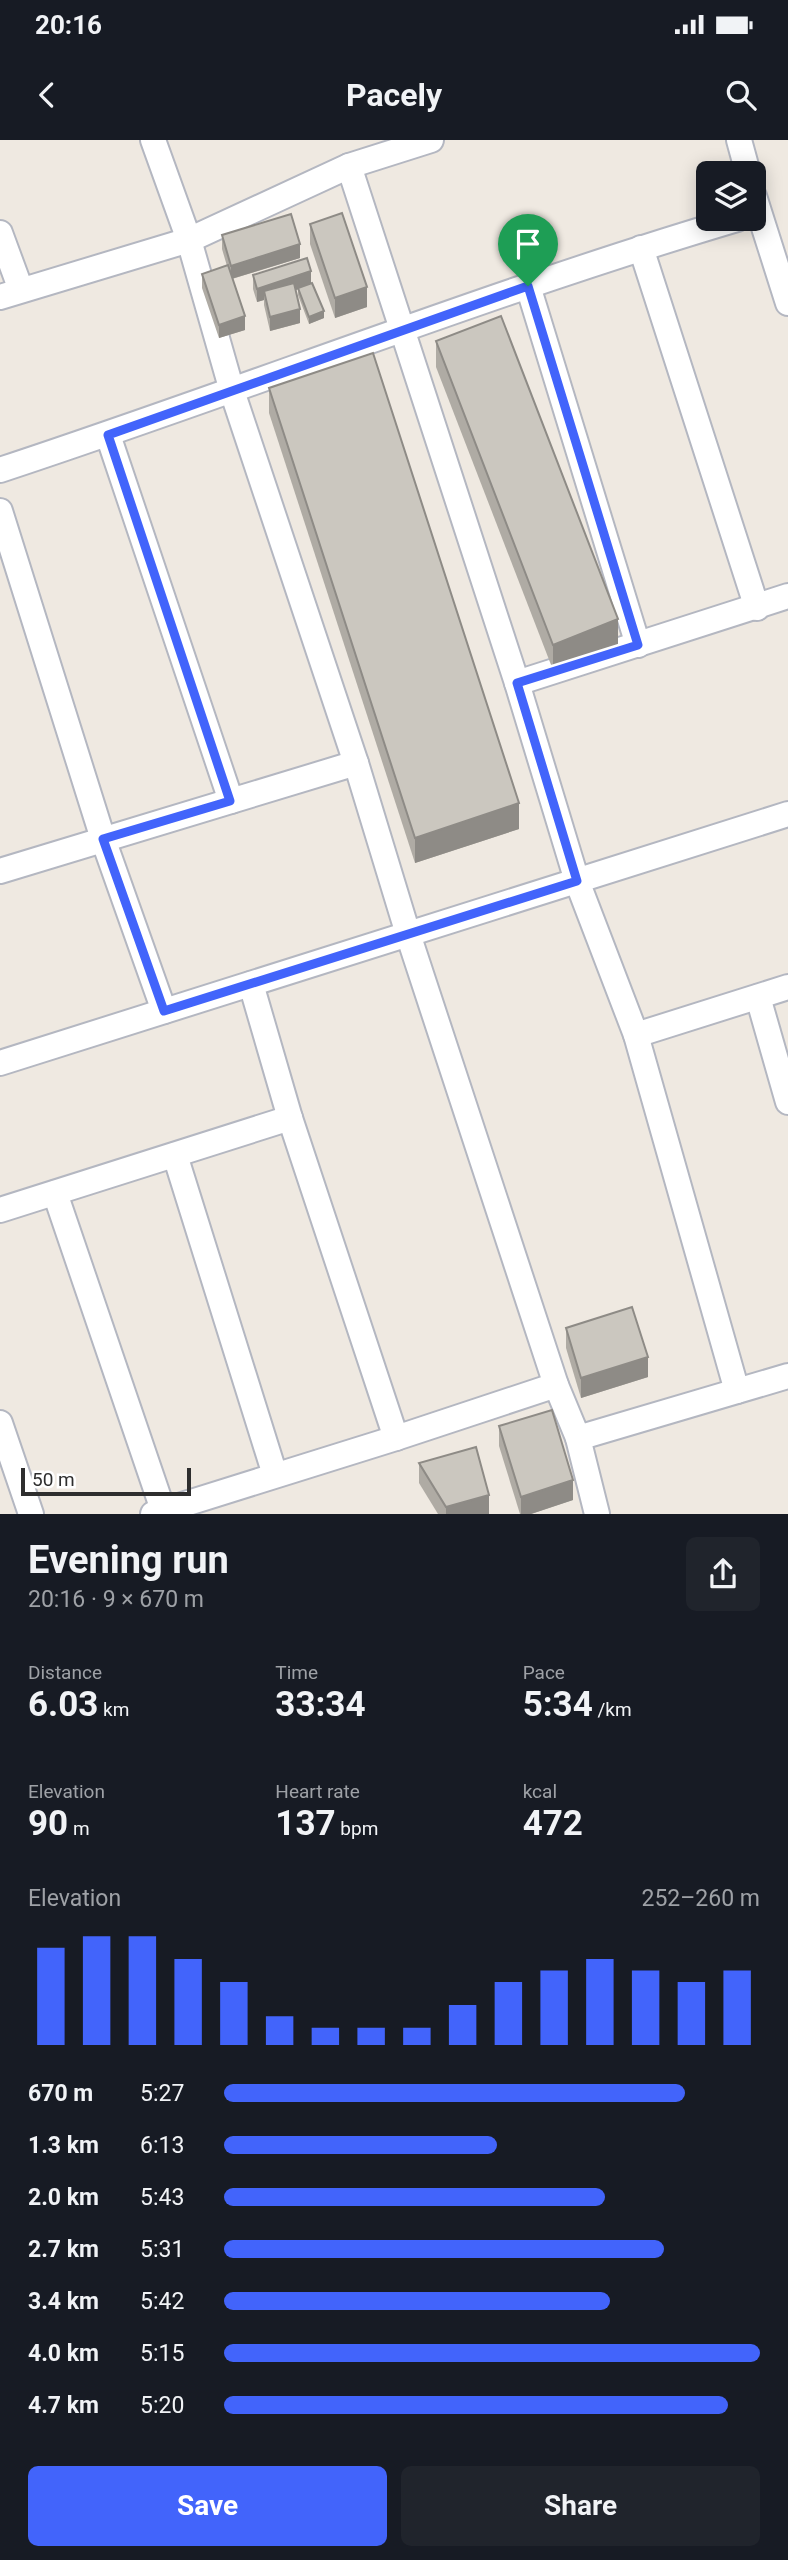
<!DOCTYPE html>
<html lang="en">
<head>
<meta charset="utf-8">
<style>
	body { margin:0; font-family:Roboto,sans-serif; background:#20242c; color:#f1f3f6; height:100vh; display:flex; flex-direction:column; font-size:26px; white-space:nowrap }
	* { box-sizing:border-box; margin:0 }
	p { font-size:23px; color:#9ea1a6 }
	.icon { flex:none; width:38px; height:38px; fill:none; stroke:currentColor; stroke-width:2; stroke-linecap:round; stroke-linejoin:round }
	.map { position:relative; height:1374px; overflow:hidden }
	.details { display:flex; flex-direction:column; background:#171b24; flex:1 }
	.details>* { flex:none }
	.controls { position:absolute; left:696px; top:21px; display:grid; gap:14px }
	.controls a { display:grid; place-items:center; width:70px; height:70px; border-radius:10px; background:#171b24; box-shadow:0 4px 18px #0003; font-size:35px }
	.scale { position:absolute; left:21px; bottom:18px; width:170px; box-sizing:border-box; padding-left:7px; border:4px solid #2e2e2e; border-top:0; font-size:19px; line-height:24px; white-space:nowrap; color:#2e2e2e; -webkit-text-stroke:5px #fff; paint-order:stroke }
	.pin { position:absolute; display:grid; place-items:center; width:60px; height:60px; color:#fff; margin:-72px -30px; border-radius:50% 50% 50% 0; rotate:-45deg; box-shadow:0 0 7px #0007 }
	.pin .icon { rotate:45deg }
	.round { display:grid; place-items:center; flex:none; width:74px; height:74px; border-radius:10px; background:#20242c }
	.head { display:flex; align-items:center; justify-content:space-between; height:119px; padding:0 28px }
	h1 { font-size:38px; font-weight:700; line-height:52px }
	.stats { display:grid; grid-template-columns:repeat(3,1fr); gap:10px; height:119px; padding:7px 28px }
	.stats div { display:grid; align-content:center }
	.stats b { font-size:35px; font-weight:700 }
	.stats small { font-size:19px; font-weight:400 }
	.stats p { font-size:19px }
	.chart { height:196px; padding:14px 28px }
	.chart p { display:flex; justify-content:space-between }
	.chart svg { width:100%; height:126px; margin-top:7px; stroke:#4264fb; stroke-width:6 }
	.cta { display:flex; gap:14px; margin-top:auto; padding:14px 28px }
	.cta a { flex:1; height:80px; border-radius:10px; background:#4264fb; color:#fff; font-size:28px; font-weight:700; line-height:80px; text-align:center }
	.cta a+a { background:#20242c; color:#f1f3f6 }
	ul { padding:0 28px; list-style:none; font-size:23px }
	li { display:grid; grid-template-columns:112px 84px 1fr; align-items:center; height:52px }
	li i { height:18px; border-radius:9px; background:#4264fb }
	.status { display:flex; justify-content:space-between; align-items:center; height:49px; padding:0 35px; background:#171b24; direction:ltr }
	.status svg { height:19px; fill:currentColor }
	header { display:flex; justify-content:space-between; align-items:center; height:91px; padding:0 28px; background:#171b24; font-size:32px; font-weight:700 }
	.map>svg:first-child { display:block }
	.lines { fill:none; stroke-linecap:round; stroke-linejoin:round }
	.minor-casing { stroke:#b4b7c1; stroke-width:28 }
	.minor { stroke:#fff; stroke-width:24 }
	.wall { fill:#afaba4 }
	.shaded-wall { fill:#8e8b86 }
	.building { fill:#cbc7bf; stroke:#8e8b86; stroke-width:2 }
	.route-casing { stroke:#fff; stroke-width:14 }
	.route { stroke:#4264fb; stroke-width:9 }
</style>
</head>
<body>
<div class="status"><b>20:16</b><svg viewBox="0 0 49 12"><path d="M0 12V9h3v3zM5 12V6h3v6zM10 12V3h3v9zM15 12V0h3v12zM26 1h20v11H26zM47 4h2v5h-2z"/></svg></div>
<header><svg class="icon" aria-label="back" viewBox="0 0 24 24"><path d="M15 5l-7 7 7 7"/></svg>Pacely<svg class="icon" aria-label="search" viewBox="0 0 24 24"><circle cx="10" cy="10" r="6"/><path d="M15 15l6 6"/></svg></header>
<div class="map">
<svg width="788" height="1374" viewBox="0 0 788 1374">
	<rect width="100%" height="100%" fill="#efe9e1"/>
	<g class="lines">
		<defs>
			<g id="minor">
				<polyline points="153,0 189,100 232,251 356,623 408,794 556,1245 578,1298 597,1374"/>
				<polyline points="739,0 748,33"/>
				<polyline points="349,26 517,543 577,741 636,895 737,1251"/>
				<polyline points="754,56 788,163"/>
				<polyline points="0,93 21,150"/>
				<polyline points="641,108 757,468"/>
				<polyline points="528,146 638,505"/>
				<polyline points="0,157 189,100 349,26 431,0"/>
				<polyline points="108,295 231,661"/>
				<path d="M0 330C246 249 488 153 737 79"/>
				<polyline points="0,371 103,699 164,871"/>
				<polyline points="517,543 788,456"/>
				<polyline points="0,731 356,623"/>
				<polyline points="251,844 290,978 396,1298"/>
				<polyline points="758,857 788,962"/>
				<polyline points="636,895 788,847"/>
				<polyline points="0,923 788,674"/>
				<polyline points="175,1015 275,1335"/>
				<polyline points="55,1053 163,1370"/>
				<polyline points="0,1070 290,978"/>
				<polyline points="0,1283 31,1374"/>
				<polyline points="578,1298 788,1236"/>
				<polyline points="153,1374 396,1298 556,1245"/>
			</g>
		</defs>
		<use href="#minor" class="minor-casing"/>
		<use href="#minor" class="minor"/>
	</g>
	<g class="wall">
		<polygon points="310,84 367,167 335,178 310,104"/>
		<polygon points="222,95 300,118 232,139 245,190 219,198 202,148 202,134 227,126 222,109"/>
		<polygon points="253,135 311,143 324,178 309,184 298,155 298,149 295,150 300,183 270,191 264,165 264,160 257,162 253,149"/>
		<polygon points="436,201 618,505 553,530 436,227"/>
		<polygon points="269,248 519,689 415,723 269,273"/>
		<polygon points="566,1188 648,1237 581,1258 566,1208"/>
		<polygon points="499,1286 573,1360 531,1374 520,1374 499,1306"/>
		<polygon points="419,1323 489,1374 438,1374 419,1343"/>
	</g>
	<g class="shaded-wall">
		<polygon points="300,104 300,118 231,139 231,126"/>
		<polygon points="311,131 311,145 266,160 264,151 264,160 257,162 257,149"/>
		<polygon points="367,147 367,167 335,178 335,158"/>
		<polygon points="300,169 300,183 270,191 270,177"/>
		<polygon points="324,171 324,178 309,184 309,177"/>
		<polygon points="245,176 245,190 219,198 219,185"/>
		<polygon points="618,479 618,505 553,530 553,505"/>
		<polygon points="519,663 519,689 415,723 415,698"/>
		<polygon points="648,1217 648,1237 581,1258 581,1238"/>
		<polygon points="573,1340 573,1360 531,1374 521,1374 521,1357"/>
		<polygon points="489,1355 489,1374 446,1374 446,1367"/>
	</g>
	<g class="building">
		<polygon points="342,73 367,147 335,158 310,84"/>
		<polygon points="291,74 300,104 231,126 222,95"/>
		<polygon points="307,118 311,131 257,149 253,135"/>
		<polygon points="228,125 245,176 219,185 202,134"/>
		<polygon points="294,143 300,169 270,177 264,151"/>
		<polygon points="312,143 324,171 309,177 298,148"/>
		<polygon points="501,176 618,479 553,505 436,201"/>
		<polygon points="373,213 519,663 415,698 269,248"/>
		<polygon points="632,1167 648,1217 581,1238 566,1188"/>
		<polygon points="552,1270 573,1340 521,1357 499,1286"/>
		<polygon points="476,1307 489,1355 446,1367 419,1323"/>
	</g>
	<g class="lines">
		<defs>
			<polygon id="route" points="528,146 638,505 517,543 577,741 164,871 103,699 230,661 108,295"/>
		</defs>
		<use href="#route" class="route-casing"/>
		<use href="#route" class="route"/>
	</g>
</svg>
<div class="controls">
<a><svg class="icon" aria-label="layers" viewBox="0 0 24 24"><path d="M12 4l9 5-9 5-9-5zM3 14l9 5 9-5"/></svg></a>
</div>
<div class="scale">50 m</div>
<div class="pin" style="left:528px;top:146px;background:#1e9e55"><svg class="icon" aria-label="arrive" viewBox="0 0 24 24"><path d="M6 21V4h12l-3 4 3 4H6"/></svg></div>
</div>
<section class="details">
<div class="head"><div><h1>Evening run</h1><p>20:16 · 9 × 670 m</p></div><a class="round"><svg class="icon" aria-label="share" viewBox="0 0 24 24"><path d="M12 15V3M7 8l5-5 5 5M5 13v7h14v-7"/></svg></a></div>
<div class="stats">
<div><p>Distance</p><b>6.03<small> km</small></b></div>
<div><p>Time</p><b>33:34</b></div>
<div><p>Pace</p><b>5:34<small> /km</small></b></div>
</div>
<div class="stats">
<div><p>Elevation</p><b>90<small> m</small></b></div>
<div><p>Heart rate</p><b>137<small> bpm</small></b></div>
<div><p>kcal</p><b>472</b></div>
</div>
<div class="chart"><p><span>Elevation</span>252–260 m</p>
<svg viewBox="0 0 160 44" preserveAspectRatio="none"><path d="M5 44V10M15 44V6M25 44V6M35 44V14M45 44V22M55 44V34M65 44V38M75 44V38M85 44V38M95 44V30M105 44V22M115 44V18M125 44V14M135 44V18M145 44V22M155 44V18"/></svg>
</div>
<ul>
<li><b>670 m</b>5:27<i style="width:86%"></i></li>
<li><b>1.3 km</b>6:13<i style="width:51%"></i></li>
<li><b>2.0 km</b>5:43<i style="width:71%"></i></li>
<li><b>2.7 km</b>5:31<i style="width:82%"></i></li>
<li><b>3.4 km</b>5:42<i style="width:72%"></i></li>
<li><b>4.0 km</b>5:15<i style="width:100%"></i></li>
<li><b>4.7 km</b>5:20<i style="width:94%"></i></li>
</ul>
<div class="cta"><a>Save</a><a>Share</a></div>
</section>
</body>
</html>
